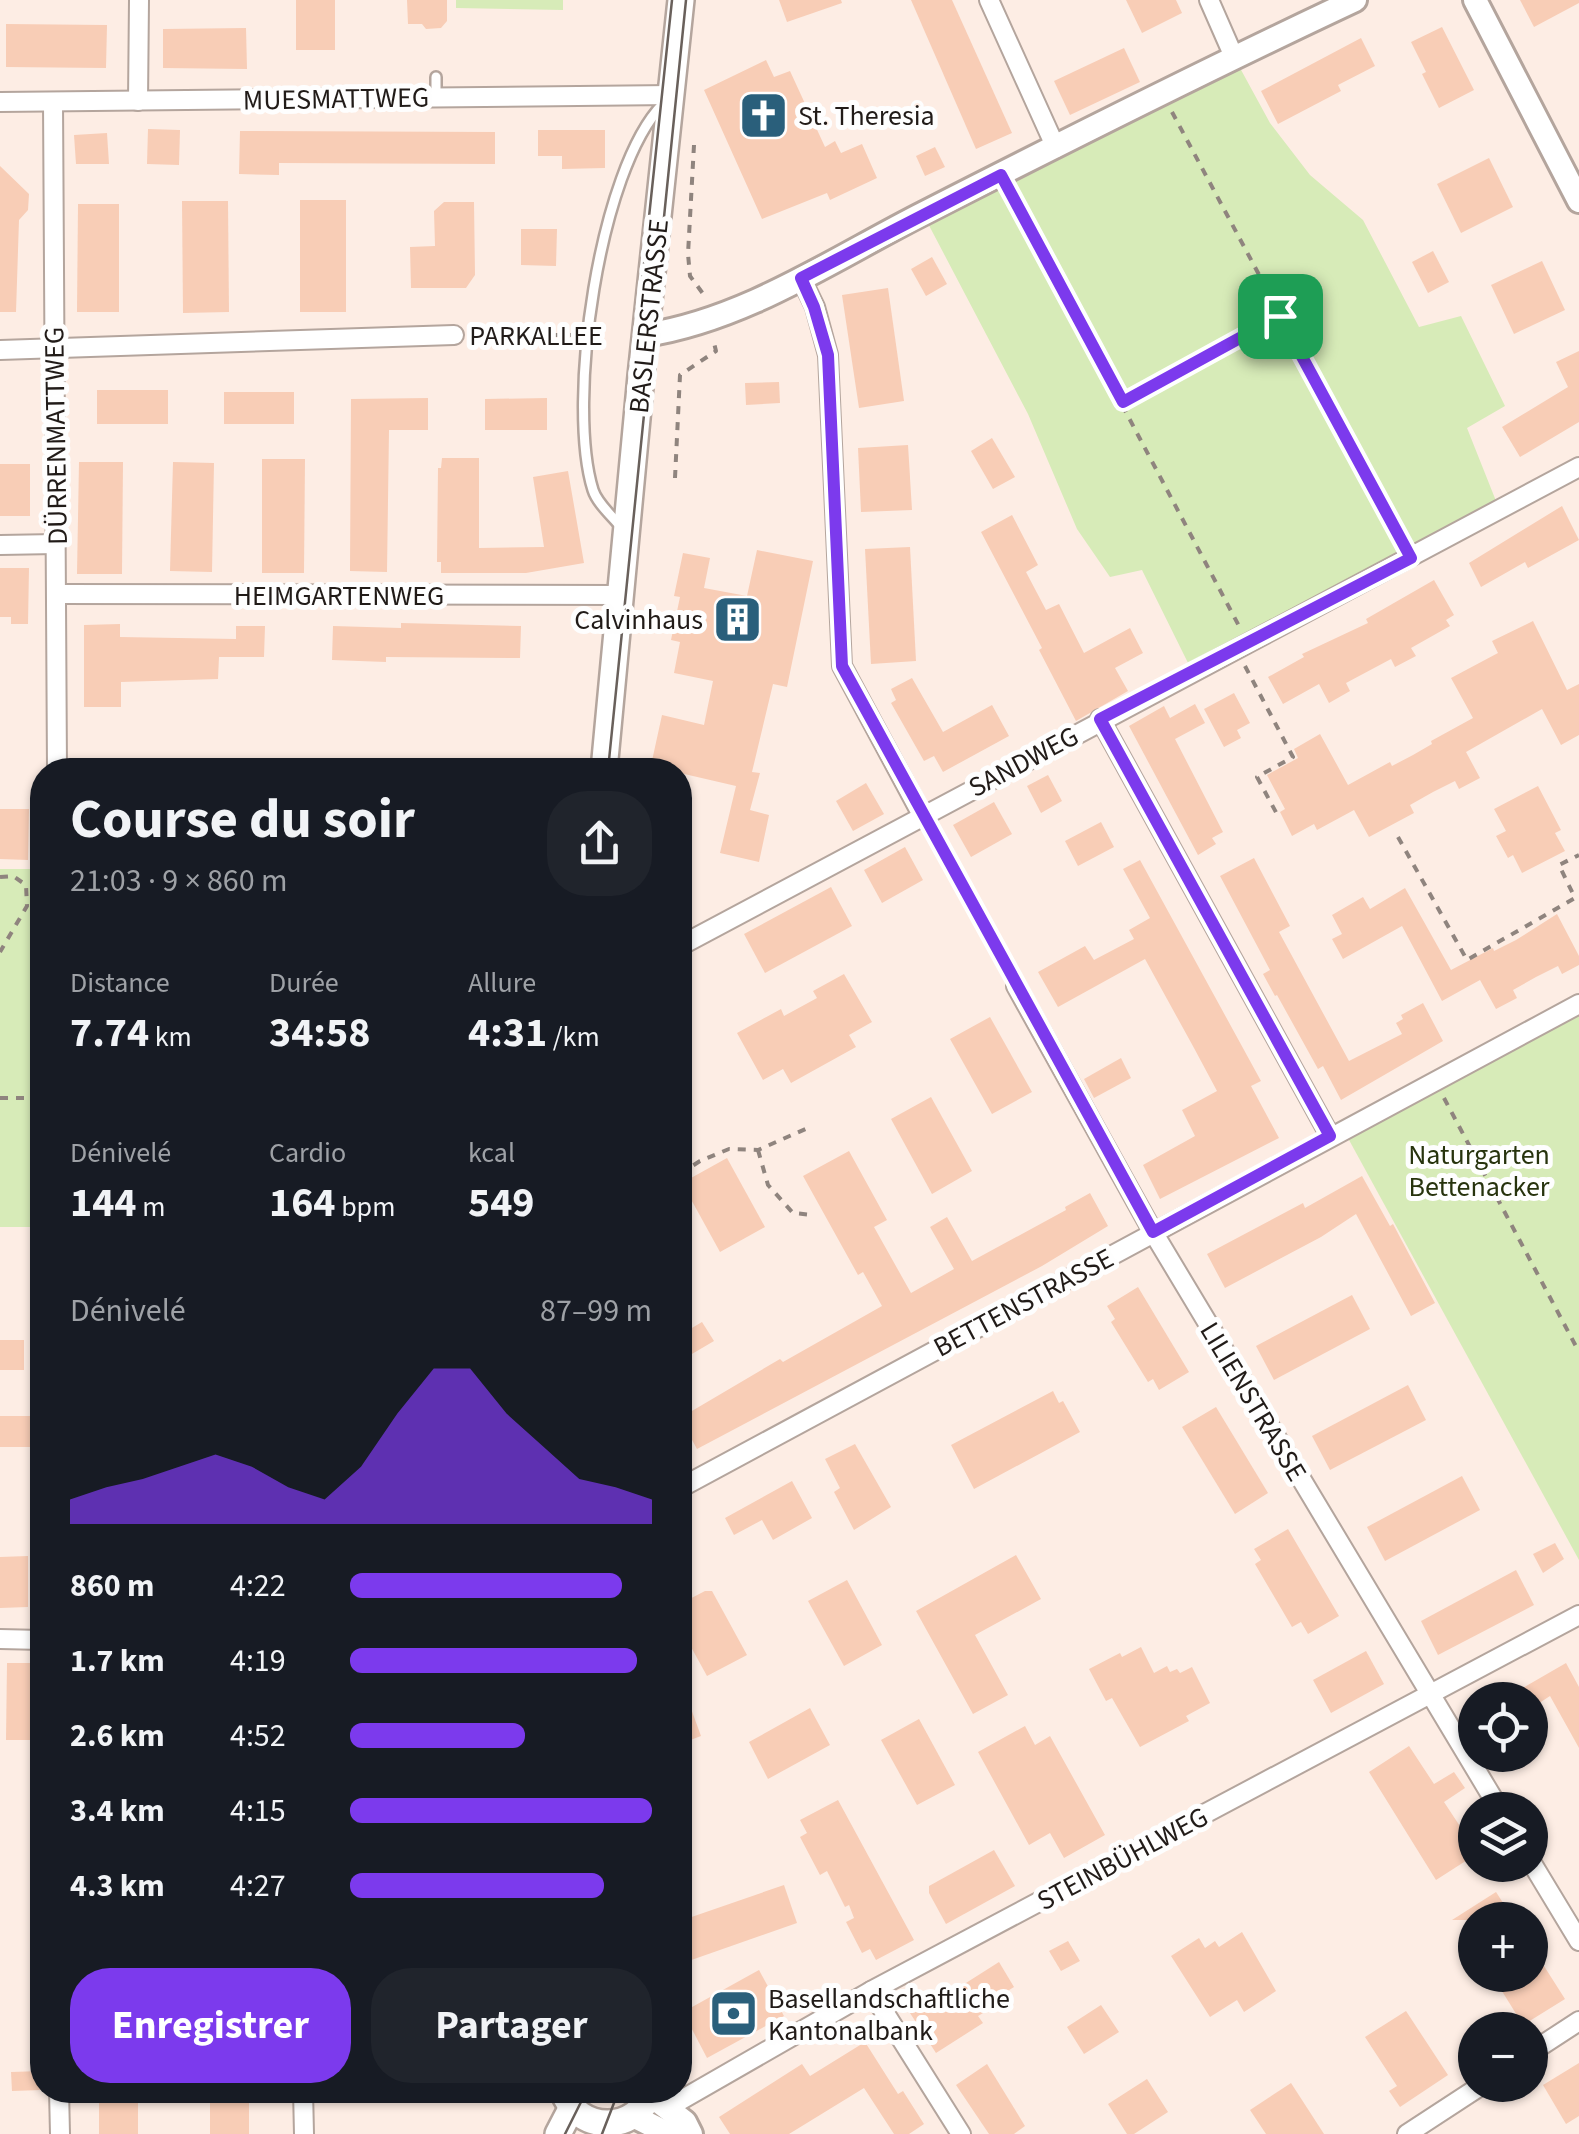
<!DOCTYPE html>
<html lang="fr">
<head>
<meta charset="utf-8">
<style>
	body { margin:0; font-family:"Source Sans 3",sans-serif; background:#20242c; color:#f1f3f6; height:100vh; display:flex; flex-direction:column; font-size:38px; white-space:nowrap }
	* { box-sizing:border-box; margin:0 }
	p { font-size:32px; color:#9ea1a6 }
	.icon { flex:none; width:55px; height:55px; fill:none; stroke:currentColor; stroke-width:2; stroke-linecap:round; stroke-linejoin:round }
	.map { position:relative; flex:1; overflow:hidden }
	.details { position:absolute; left:30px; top:758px; width:662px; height:1345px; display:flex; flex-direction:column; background:#171b24; border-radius:40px; box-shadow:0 2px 8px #0004 }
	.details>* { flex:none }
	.controls { position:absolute; left:1458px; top:1682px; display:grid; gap:20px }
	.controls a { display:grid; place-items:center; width:90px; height:90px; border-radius:50%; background:#171b24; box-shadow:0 2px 8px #0004; font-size:50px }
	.pin { position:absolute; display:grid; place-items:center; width:85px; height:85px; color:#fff; margin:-42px; border-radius:20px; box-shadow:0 5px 15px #0006 }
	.round { display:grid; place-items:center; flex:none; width:105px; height:105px; border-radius:40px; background:#20242c }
	.overview { display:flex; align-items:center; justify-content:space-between; height:170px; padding:0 40px }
	h1 { font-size:55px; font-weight:700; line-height:75px }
	.figures { display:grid; grid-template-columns:repeat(3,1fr); gap:15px; height:170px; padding:10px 40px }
	.figures div { display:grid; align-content:center }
	.figures b { font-size:42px; font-weight:700 }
	.figures small { font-size:28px; font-weight:400 }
	.figures p { font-size:28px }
	.chart { height:280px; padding:20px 40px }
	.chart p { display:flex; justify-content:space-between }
	.chart svg { width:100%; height:180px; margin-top:10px; fill:#7c3aed; opacity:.7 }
	.button { display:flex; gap:20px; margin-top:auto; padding:20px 40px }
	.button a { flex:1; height:115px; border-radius:40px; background:#7c3aed; color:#fff; font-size:40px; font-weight:700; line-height:115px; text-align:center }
	.button a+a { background:#20242c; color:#f1f3f6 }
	ul { padding:0 40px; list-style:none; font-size:32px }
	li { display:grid; grid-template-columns:160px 120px 1fr; align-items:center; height:75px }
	li i { height:25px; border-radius:12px; background:#7c3aed }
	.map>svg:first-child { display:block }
	.green { fill:#d7ebb8 }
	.building { fill:#f8cdb6 }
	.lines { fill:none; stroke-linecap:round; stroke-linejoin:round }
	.service-casing { stroke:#b4a59d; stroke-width:14 }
	.minor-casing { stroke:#b4a59d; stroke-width:22 }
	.tertiary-casing { stroke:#b4a59d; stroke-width:28 }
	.secondary-casing { stroke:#b4a59d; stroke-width:30 }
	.path { stroke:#8f847e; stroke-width:4; stroke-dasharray:8 8; stroke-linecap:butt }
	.service { stroke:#fff; stroke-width:9 }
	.minor { stroke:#fff; stroke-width:18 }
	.tertiary { stroke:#fff; stroke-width:22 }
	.secondary { stroke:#fff; stroke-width:25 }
	.tram { stroke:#69605b; stroke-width:2.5 }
	.route-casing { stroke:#fff; stroke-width:20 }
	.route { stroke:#7c3aed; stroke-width:12 }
	.labels { text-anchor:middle; stroke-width:10; stroke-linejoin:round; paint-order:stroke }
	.street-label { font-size:28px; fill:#211b18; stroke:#fefefe }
	.poi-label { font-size:28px; fill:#211b18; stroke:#fefefe; text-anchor:start }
	.park-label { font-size:28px; fill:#27330d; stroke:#fefefe }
</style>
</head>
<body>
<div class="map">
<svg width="1579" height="2134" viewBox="0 0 1579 2134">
	<rect width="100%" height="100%" fill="#fdede4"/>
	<g class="green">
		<polygon points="456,0 563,0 563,10 456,8"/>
		<polygon points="1234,57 1270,123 1310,175 1363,220 1419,327 1461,316 1505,406 1467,428 1500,511 1192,671 1142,570 1110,577 1077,529 1028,414 923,214"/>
		<rect x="0" y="869" width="42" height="358"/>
		<polygon points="1579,1004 1579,1560 1343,1129"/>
	</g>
	<g class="building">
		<rect x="296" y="0" width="39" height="50"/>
		<polygon points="407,0 447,0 447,21 441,28 426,29 422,24 408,24"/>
		<polygon points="779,0 841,0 842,3 787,22"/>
		<polygon points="911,0 952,0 1012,133 976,149"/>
		<polygon points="1126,0 1176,0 1182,13 1142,33"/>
		<polygon points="1520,0 1579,0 1579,3 1534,27"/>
		<polygon points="6,24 107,25 106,68 6,67"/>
		<polygon points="1442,27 1474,90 1439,108 1422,74 1426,72 1411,42"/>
		<polygon points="246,28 247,69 163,68 163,29"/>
		<polygon points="1361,38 1375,66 1338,85 1341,91 1278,124 1261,91"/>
		<polygon points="1124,48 1140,82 1070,115 1054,81"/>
		<polygon points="766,60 774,77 790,71 825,147 835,141 841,153 862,144 877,178 830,200 827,193 762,219 704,90"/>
		<polygon points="148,129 180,130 179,165 147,164"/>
		<polygon points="538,130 605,130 605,168 562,169 562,156 538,156"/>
		<polygon points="240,131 495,132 495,164 279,163 279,175 239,174"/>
		<polygon points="107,133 109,164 76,164 74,135"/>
		<polygon points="935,147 945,167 925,176 916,156"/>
		<polygon points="1489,158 1513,207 1461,233 1437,184"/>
		<polygon points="0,166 29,194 28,210 19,220 16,312 0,312"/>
		<rect x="300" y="200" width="46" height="112"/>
		<polygon points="182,201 228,201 229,312 183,313"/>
		<polygon points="444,202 474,202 475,275 466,288 411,288 410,247 435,246 434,211"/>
		<polygon points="78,204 119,204 119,312 77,312"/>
		<polygon points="521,229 557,229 556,266 521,265"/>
		<polygon points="1433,251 1449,282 1428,293 1412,262"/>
		<polygon points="932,257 947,284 926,296 911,269"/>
		<polygon points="1542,261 1565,310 1514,334 1491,285"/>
		<polygon points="888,288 904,401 859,408 842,295"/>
		<polygon points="1579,351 1579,422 1520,457 1502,427 1568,387 1556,362"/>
		<polygon points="779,382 780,403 746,405 745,383"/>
		<rect x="97" y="390" width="71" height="34"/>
		<rect x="224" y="392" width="70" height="32"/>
		<polygon points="428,398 428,430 389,430 387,572 350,571 351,399"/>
		<polygon points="547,398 547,430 485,430 485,399"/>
		<polygon points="992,438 1015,477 993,489 971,451"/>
		<polygon points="908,445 912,510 861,512 858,448"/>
		<polygon points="442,458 479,458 479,548 544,547 533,477 568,471 584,563 526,573 441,573 441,562 437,562 438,468 441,468"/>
		<polygon points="262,459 305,459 304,573 262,573"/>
		<polygon points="79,462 123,462 122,574 77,574"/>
		<polygon points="173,462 214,463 212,572 170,571"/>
		<rect x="0" y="464" width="30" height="52"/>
		<polygon points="1562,506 1579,540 1528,568 1525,562 1481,587 1469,563"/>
		<polygon points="1012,515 1038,565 1026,572 1046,610 1059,604 1084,653 1130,628 1143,653 1115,668 1128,691 1076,721 1039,650 1042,648 981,532"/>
		<polygon points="910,547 916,661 871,664 865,549"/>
		<polygon points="757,550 813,561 787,687 773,684 752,772 760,773 750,810 769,815 759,862 720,853 736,786 680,773 680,770 650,770 662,715 704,725 713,681 674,673 680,642 671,640 680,597 674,596 683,553 710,558 704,588 747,596"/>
		<polygon points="0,568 29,568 28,624 11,624 11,617 0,617"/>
		<polygon points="1434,580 1454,615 1446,620 1450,626 1411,648 1416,656 1395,667 1391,659 1346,683 1350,691 1329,703 1319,684 1283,704 1268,677 1304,657 1302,654 1368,623 1366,619"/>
		<polygon points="1533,621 1567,690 1579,684 1579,735 1561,745 1542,709 1466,752 1480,778 1459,789 1455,781 1433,792 1410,805 1414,813 1369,837 1354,810 1317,830 1314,824 1292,836 1280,812 1285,809 1267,775 1298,758 1294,749 1320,734 1348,785 1390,762 1392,766 1413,755 1432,744 1431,741 1473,718 1451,678 1498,653 1492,641"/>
		<polygon points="401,623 521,626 520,658 386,657 386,662 332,660 333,626 401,628"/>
		<polygon points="120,624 120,637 236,639 236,626 265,626 264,657 219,657 218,679 121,682 121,707 84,707 84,625"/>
		<polygon points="912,678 943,732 992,705 1009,736 943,772 934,756 924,761 891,703 896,700 891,689"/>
		<polygon points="1234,693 1250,723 1237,730 1241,738 1224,747 1204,709"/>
		<polygon points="1195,704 1205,723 1175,739 1223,832 1212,838 1216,844 1198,855 1129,726 1164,706 1170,718"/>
		<polygon points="1048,775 1062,801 1041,813 1027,786"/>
		<polygon points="866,783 884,814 853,831 836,801"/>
		<polygon points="1538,786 1561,830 1555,833 1565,851 1522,873 1513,855 1508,858 1496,836 1506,831 1494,809"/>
		<polygon points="994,802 1012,834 971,857 953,825"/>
		<polygon points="0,809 29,809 28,860 0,859"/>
		<polygon points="1101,822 1114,847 1078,866 1065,841"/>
		<polygon points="905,847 923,880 882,903 864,870"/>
		<polygon points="1254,858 1290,926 1279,932 1349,1061 1402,1034 1396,1023 1403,1019 1401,1015 1423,1003 1443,1041 1341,1100 1323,1066 1318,1069 1277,995 1275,996 1263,974 1270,970 1220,876"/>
		<polygon points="1140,860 1261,1081 1251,1086 1279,1138 1160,1199 1143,1165 1195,1136 1182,1110 1217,1091 1194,1048 1145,959 1058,1007 1038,972 1085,946 1094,960 1134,939 1129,930 1150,918 1123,869"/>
		<polygon points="831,887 852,926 765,973 744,934"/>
		<polygon points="1405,888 1451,970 1493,948 1494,951 1516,940 1557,914 1579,956 1579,965 1562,974 1558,966 1536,977 1513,990 1517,998 1496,1009 1480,980 1442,1001 1402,926 1343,959 1332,939 1342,934 1332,915 1363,897 1370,909"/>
		<polygon points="844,974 872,1022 849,1035 856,1047 791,1083 783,1069 763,1080 737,1033 781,1009 784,1016 817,998 813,991"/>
		<polygon points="990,1017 1032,1092 992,1114 950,1039"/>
		<polygon points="1121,1058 1131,1078 1094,1098 1084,1079"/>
		<polygon points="931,1097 972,1171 932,1194 891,1119"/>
		<polygon points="849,1151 887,1220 874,1227 911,1293 954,1269 930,1227 947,1217 972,1261 1066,1210 1065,1207 1090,1193 1108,1226 1042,1266 697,1449 680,1418 780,1359 783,1362 882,1306 863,1272 858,1275 803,1176"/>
		<polygon points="727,1158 765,1227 720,1252 682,1183"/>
		<polygon points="1362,1176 1390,1226 1393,1224 1435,1303 1411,1316 1356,1214 1321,1237 1225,1288 1207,1254 1303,1203 1305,1208"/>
		<polygon points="1138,1287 1189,1372 1159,1390 1153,1379 1148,1382 1111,1322 1115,1319 1107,1306"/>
		<polygon points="1352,1295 1370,1329 1274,1380 1256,1346"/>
		<polygon points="702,1322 714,1341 680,1361 680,1335"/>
		<rect x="0" y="1340" width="24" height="30"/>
		<polygon points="1408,1385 1426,1420 1330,1470 1312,1436"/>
		<polygon points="1053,1391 1059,1403 1063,1401 1080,1432 974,1489 951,1445"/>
		<polygon points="1216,1407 1268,1493 1235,1514 1182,1427"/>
		<rect x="0" y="1416" width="32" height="31"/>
		<polygon points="855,1444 891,1507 854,1530 834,1492 840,1488 825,1459"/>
		<polygon points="1462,1476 1480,1510 1385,1561 1367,1527"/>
		<polygon points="792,1481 812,1518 773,1540 762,1520 734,1535 725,1518"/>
		<polygon points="1288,1529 1339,1616 1308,1634 1301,1622 1292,1627 1255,1564 1261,1560 1254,1549"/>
		<polygon points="1555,1543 1564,1559 1543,1573 1533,1554"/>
		<polygon points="1016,1555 1041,1599 975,1635 1008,1695 973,1714 916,1611"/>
		<polygon points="28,1556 28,1607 0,1608 0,1557"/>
		<polygon points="1516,1570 1534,1605 1438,1655 1421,1621"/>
		<polygon points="847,1580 882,1645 844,1666 808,1601"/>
		<polygon points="705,1591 712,1591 747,1655 707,1676 680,1627 680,1604"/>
		<polygon points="1141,1647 1154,1673 1167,1666 1170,1672 1177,1669 1180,1673 1192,1667 1210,1703 1186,1716 1189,1721 1140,1747 1112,1698 1106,1701 1089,1669 1120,1653 1122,1657"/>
		<polygon points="1366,1651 1384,1684 1331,1713 1313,1680"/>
		<polygon points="7,1663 39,1663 41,1740 6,1740"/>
		<polygon points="1566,1663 1579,1687 1579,1748 1550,1696 1530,1709 1530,1700 1502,1700"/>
		<polygon points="682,1684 701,1736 680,1744 680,1685"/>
		<polygon points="810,1708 830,1745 768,1779 749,1742"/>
		<polygon points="919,1719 955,1785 917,1805 881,1740"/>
		<polygon points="1025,1726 1035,1745 1050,1736 1105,1835 1064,1858 1050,1833 1029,1845 978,1752"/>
		<polygon points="1409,1746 1434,1784 1454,1772 1465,1788 1444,1802 1475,1849 1475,1855 1436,1880 1369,1772"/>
		<polygon points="838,1800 914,1940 876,1960 870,1949 862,1953 846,1922 854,1918 849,1905 845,1907 827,1871 820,1875 800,1837 807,1833 800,1820"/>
		<polygon points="994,1850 1015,1886 946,1924 929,1893 929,1886"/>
		<polygon points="784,1885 797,1923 680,1964 680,1921"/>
		<polygon points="1496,1892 1514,1920 1452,1920"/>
		<polygon points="1242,1932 1276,1991 1244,2012 1237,2000 1210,2017 1171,1956 1199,1938 1205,1948 1215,1941 1219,1947"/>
		<polygon points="1068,1941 1080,1961 1061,1971 1049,1951"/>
		<polygon points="1530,1944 1565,1999 1523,2025 1492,1975 1530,1975"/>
		<polygon points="999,1962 1014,1987 1001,1995 1005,2000 978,2016 983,2023 936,2053 910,2013 944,1991 947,1995"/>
		<polygon points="759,1970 784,2016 707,2058 683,2012"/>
		<polygon points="1101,2005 1119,2032 1084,2054 1067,2027"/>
		<polygon points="1406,2011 1448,2075 1400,2107 1389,2091 1397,2086 1365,2037"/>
		<polygon points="865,2042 898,2094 903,2091 924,2124 909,2134 894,2134 864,2088 789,2134 730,2134 719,2117 802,2064 810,2076"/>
		<polygon points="1579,2063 1579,2116 1566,2124 1543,2085"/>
		<polygon points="987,2064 1025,2126 1014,2134 989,2134 956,2085"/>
		<polygon points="42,2071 42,2090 12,2091 11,2072"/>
		<polygon points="1147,2079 1168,2112 1134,2134 1127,2134 1108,2104"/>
		<polygon points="1291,2083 1324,2134 1266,2134 1250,2110"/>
		<rect x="99" y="2090" width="39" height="44"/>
		<rect x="210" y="2090" width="39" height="44"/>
	</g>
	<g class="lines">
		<defs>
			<g id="service">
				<polyline points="436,77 436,97"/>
				<path d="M621 527C612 516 597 503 593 490 566 403 599 169 663 104"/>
			</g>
			<g id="minor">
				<polyline points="989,0 1056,148"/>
				<polyline points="1209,0 1234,57"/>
				<polyline points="138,101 139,0"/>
				<polyline points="0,102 672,95"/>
				<polyline points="53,102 57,770"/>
				<polyline points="801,278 815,307 828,355 842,666 922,815"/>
				<polyline points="0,350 454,335"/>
				<polyline points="0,545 56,544"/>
				<polyline points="56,594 621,595"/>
				<polyline points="1100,719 1330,1136"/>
				<polyline points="680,946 1579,467"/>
				<polyline points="1016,986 1153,1232 1500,1810"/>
				<polyline points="680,1488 1579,1004"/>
				<polyline points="0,1639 42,1640"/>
				<polyline points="1530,1860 1579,1941"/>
				<polyline points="871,1991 961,2134"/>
				<polyline points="1530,2053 1579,2021"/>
				<polyline points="59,2090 60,2134"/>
				<polyline points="303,2090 304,2134"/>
				<polyline points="669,2107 871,1991 1579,1615"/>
				<polyline points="1407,2134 1482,2085"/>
			</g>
			<g id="tertiary">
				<polyline points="1475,0 1579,201"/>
				<path d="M645 335C745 320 835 258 924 213 1067 140 1210 68 1355 0"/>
				<polyline points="650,2095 685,2122 691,2134"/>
				<polyline points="635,2117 669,2134"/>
			</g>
			<g id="secondary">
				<polyline points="604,770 641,376 681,0"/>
				<path d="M563 2090C576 2134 639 2134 651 2090"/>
				<polyline points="558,2134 571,2109"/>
			</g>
		</defs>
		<use href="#service" class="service-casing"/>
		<use href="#minor" class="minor-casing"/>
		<use href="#tertiary" class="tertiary-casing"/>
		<use href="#secondary" class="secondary-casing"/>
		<g class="path">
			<polyline points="1172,112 1401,540"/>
			<polyline points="694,145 688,254 690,276 704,295"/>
			<polyline points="1010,193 1239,626"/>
			<polyline points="474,335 574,335"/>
			<polyline points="1123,402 1280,316"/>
			<polyline points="675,478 680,375 716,351 714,343"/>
			<polyline points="1245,666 1293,757 1257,777 1278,816"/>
			<polyline points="932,833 1007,969"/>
			<polyline points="1398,837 1467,960 1575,898 1559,865 1579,855"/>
			<polyline points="0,877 13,876 26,885 27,906 0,952"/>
			<polyline points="0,1098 42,1098"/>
			<polyline points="1444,1098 1579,1352"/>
			<polyline points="758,1150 768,1185 793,1213 813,1215"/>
			<polyline points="680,1174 700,1161 729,1149 758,1150 810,1127"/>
			<polyline points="680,1212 688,1231 696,1226"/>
		</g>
		<use href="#service" class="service"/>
		<use href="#minor" class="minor"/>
		<use href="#tertiary" class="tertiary"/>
		<use href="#secondary" class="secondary"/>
		<g class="tram">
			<polyline points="642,283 672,0"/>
			<polyline points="608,770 686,0"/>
			<polyline points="565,2134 587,2090"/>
			<polyline points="602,2134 619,2090"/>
		</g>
	</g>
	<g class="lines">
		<defs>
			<polygon id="route" points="1001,175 1123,402 1280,316 1411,558 1100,719 1330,1136 1153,1232 842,666 828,355 814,307 801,278"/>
		</defs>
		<use href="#route" class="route-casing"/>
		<use href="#route" class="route"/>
	</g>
	<defs>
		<symbol id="church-square" viewBox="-11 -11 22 22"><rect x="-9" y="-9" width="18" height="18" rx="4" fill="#2a5f7b" stroke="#fefefe"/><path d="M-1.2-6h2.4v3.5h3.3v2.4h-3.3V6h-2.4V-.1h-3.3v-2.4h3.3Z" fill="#fff"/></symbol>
		<symbol id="building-square" viewBox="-11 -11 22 22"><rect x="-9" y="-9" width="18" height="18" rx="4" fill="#2a5f7b" stroke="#fefefe"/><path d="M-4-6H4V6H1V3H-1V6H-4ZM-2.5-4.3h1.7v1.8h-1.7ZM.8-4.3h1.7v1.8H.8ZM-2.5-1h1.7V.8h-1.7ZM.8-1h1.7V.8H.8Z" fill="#fff"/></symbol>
		<symbol id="bank-square" viewBox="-11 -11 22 22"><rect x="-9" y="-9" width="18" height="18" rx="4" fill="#2a5f7b" stroke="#fefefe"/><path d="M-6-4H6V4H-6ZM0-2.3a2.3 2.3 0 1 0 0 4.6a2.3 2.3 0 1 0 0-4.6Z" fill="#fff"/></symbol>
	</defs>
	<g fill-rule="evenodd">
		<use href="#church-square" x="736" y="88" width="55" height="55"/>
		<use href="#building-square" x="710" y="592" width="55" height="55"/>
		<use href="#bank-square" x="706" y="1986" width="55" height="55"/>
	</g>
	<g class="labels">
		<g class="street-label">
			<text transform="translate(336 98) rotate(-1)" y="10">MUESMATTWEG</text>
			<text transform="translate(648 316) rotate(-84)" y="10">BASLERSTRASSE</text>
			<text x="536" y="345">PARKALLEE</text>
			<text transform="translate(55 436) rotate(-91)" y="10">DÜRRENMATTWEG</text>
			<text x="339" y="605">HEIMGARTENWEG</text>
			<text transform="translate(1023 761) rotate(-28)" y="10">SANDWEG</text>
			<text transform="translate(1023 1302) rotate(-28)" y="10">BETTENSTRASSE</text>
			<text transform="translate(1254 1401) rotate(59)" y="10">LILIENSTRASSE</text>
			<text transform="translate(1122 1858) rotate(-28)" y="10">STEINBÜHLWEG</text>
		</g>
		<g class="poi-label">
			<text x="798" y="125">St. Theresia</text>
			<text x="703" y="629" text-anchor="end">Calvinhaus</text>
			<text x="768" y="2008">Basellandschaftliche<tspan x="768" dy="32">Kantonalbank</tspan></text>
		</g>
		<g class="park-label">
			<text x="1479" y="1164">Naturgarten<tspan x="1479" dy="32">Bettenacker</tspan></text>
		</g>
	</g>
</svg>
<div class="controls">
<a><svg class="icon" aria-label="locate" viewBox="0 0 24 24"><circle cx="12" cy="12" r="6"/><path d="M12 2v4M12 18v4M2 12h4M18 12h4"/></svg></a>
<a><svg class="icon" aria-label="layers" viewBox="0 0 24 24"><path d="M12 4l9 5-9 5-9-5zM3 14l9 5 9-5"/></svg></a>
<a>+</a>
<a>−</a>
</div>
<div class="pin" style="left:1280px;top:316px;background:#1e9e55"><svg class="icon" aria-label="arrive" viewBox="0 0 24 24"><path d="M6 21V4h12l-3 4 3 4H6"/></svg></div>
<section class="details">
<div class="overview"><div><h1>Course du soir</h1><p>21:03 · 9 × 860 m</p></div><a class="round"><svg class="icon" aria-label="share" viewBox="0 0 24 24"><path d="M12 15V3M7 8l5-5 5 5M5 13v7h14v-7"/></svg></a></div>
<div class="figures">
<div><p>Distance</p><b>7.74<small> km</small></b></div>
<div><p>Durée</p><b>34:58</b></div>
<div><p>Allure</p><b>4:31<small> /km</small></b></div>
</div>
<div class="figures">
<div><p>Dénivelé</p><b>144<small> m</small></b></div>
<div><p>Cardio</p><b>164<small> bpm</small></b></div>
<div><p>kcal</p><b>549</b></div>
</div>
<div class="chart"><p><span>Dénivelé</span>87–99 m</p>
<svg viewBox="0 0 160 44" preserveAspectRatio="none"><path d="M0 44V38L10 35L20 33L30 30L40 27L50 30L60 35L70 38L80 30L90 17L100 6L110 6L120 17L130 25L140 33L150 35L160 38V44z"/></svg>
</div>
<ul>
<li><b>860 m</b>4:22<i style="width:90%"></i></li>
<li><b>1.7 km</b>4:19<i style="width:95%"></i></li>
<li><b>2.6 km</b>4:52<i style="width:58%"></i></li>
<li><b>3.4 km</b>4:15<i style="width:100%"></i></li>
<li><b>4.3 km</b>4:27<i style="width:84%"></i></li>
</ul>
<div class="button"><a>Enregistrer</a><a>Partager</a></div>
</section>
</div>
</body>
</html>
